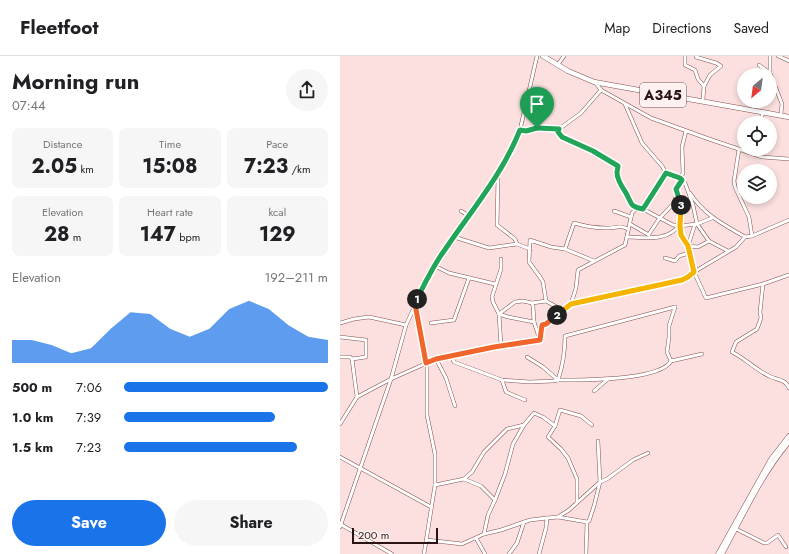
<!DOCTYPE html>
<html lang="en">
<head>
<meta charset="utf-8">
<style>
	body { margin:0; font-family:Jost,sans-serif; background:#f6f6f6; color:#202124; height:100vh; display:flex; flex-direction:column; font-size:15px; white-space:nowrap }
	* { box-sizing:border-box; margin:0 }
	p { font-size:13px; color:#757577 }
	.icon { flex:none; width:22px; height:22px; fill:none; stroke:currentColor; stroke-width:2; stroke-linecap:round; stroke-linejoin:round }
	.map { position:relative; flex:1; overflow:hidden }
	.drawer { display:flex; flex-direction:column; background:#fff; width:340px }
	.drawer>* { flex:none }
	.needle { width:26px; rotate:209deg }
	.controls { position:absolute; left:397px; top:12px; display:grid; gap:8px }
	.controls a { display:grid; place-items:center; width:40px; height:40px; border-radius:50%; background:#fff; box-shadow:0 2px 6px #0003; font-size:20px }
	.scale { position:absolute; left:12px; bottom:10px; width:86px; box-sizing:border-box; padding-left:4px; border:2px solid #2a1314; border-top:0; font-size:11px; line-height:14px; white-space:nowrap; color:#2a1314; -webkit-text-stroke:3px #fff1f0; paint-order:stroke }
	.pin { position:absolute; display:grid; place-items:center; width:34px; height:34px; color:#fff; margin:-41px -17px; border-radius:50% 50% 50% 0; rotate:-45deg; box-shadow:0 0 4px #0007 }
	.pin .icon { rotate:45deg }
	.km { position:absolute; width:20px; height:20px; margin:-10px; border-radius:50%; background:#222; color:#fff; font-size:11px; line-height:20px; text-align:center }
	.round { display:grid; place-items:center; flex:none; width:42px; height:42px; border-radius:21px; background:#f6f6f6 }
	.headline { display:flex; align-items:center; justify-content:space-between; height:68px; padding:0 12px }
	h1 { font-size:22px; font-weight:700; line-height:30px }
	.stats { display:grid; grid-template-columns:repeat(3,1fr); gap:6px; height:68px; padding:4px 12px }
	.stats div { display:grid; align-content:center; border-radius:8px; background:#f6f6f6; text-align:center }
	.stats b { font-size:20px; font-weight:700 }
	.stats small { font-size:11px; font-weight:400 }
	.stats p { font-size:11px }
	.chart { height:112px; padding:8px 12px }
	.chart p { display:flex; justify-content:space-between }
	.chart svg { width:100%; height:72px; margin-top:4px; fill:#1a73e8; opacity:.7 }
	.button { display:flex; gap:8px; margin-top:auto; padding:8px 12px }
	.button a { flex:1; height:46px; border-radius:24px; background:#1a73e8; color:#fff; font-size:16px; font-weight:700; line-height:46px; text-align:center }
	.button a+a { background:#f6f6f6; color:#202124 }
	ul { padding:0 12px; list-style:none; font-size:13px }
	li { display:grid; grid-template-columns:64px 48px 1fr; align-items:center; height:30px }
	li i { height:10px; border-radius:5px; background:#1a73e8 }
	header { display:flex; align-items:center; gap:24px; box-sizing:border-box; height:56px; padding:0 20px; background:#fff; border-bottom:1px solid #e0e0e0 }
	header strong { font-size:19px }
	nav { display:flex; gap:22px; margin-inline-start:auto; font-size:14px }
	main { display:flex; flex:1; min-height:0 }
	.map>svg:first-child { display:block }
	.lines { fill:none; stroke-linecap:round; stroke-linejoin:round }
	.minor-casing { stroke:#854e4e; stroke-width:4 }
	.major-casing { stroke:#854e4e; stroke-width:5 }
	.highway-casing { stroke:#854e4e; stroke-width:5.5 }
	.minor { stroke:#fff; stroke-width:3 }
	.major { stroke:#fff; stroke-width:4 }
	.highway { stroke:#fff; stroke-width:4.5 }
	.split-1-casing { stroke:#fff; stroke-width:8 }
	.split-2-casing { stroke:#fff; stroke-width:8 }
	.split-3-casing { stroke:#fff; stroke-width:8 }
	.split-4-casing { stroke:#fff; stroke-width:8 }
	.split-1 { stroke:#22a559; stroke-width:5 }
	.split-2 { stroke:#f0652b; stroke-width:5 }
	.split-3 { stroke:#f5b400; stroke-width:5 }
	.split-4 { stroke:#22a559; stroke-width:5 }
	.labels { text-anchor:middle; stroke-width:3; stroke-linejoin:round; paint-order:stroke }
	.shield { fill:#fff1f0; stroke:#6a5656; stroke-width:1 }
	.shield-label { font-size:14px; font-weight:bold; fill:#2a1314 }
</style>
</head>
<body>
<header>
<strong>Fleetfoot</strong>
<nav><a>Map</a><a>Directions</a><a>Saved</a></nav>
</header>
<main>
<section class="drawer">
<div class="headline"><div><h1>Morning run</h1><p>07:44</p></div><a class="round"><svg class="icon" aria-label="share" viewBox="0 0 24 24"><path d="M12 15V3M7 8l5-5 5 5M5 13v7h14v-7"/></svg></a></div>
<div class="stats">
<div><p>Distance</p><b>2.05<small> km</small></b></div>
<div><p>Time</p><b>15:08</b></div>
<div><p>Pace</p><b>7:23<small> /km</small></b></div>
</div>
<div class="stats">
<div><p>Elevation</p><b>28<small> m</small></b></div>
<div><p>Heart rate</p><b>147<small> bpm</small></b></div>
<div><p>kcal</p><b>129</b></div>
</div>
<div class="chart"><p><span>Elevation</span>192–211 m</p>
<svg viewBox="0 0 160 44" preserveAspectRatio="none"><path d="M0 44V30L10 30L20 33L30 38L40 35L50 23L60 13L70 14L80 23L90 28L100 23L110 11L120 6L130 11L140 21L150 28L160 30V44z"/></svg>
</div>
<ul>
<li><b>500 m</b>7:06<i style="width:100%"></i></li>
<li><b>1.0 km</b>7:39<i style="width:74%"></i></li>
<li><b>1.5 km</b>7:23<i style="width:85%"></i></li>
</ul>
<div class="button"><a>Save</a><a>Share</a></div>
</section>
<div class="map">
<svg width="449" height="498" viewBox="0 0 449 498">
	<rect width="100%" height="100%" fill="#fbe0df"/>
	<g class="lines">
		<defs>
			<g id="minor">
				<polyline points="345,0 345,9 355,14 358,23 364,30 363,43"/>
				<polyline points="430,0 430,17 442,48 441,57"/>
				<polyline points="438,0 449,5"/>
				<polyline points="356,1 376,7 381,10 370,19 364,30"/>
				<polyline points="219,7 224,0"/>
				<polyline points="419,9 430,17"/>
				<polyline points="255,26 261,34 311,62 369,83 422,101 449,103"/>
				<polyline points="285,48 302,87 322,110 326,117 340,123 345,127 353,149 357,168 369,185 388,195"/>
				<polyline points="420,67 423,56"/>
				<polyline points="219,73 218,76 222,81 253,95 277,110 277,119 280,130 286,138 289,145 297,152 303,153 333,169 339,170 357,168 372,162"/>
				<polyline points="180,74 186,75 197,72 219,73 241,57 261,34"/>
				<polyline points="399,93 394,125 395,131 409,161 412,180"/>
				<polyline points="158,121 157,169 175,183 177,188"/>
				<polyline points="340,123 343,117 342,91 346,75"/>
				<polyline points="342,124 336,133 341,149 339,170 341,179 348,190 354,216 366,242 423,228 449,219"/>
				<path d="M350 137C364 159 383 168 405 181"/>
				<polyline points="303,153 326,117"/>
				<polyline points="121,155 129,160"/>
				<polyline points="274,155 291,161"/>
				<polyline points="290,168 309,179"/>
				<polyline points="309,178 319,163 333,148 337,138"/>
				<polyline points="114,181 149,192 177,188 190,193"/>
				<path d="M287 181C307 181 325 186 339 170"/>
				<polyline points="348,190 355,168"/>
				<polyline points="348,190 358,191 369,185"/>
				<path d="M225 193 234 167C244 170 255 172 266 172 277 173 277 168 288 173"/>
				<polyline points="325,202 335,205 339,200 349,197"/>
				<polyline points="95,210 109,217 155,228"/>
				<path d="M423 228 420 256 421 262 417 273 396 286 392 296C406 303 417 315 431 321 439 324 446 324 449 332"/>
				<polyline points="206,245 203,226 200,221 189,206 190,184 211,191 225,193 254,205"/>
				<polyline points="192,247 193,250 194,266 200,284"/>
				<polyline points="75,248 87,307 87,359 95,398 95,429 84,498"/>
				<polyline points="231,248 236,232 238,214 285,189 292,157 297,152"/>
				<polyline points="335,251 329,270 329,281 327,296 331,305 362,298"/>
				<polyline points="159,258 175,246 183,245 192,247 206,245 222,254"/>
				<polyline points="159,258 168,261 194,266"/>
				<polyline points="0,267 14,263 29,261 66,269"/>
				<polyline points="91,267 114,264 129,222"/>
				<polyline points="0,281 26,284 26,301 12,303"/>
				<polyline points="200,284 202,269 206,268 231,248 313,231 348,221 354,216 396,191 405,181 412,180 449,164"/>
				<polyline points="161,290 159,258 153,246 152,241 161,213 161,203"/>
				<path d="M111 300 114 306 162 324 190 326 213 325 218 324C240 324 320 325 331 305"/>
				<polyline points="0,301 10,301 12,303 17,341"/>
				<polyline points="187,301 203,311 218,324"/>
				<polyline points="96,303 106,322 115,350"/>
				<polyline points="162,324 166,336 185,344"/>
				<path d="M218 324C223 309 225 295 225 280L335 251"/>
				<polyline points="254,335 268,323"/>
				<polyline points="0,368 17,341 51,323 96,303 154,291 200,284"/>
				<polyline points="0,401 91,451"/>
				<polyline points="124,423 141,430 155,444"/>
				<polyline points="95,429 124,423 132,416 144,396 167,373 184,369"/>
				<polyline points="237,446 237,423 228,402 221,393 208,381 215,370 220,354 241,360 252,369"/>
				<polyline points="218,461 229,454 260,426 267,423 293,404 308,397"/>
				<polyline points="0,468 52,498"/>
				<polyline points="0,471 51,323 66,269 89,220 104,194 158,119 174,91 180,74 197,0"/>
				<polyline points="396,473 424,487 427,487 438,479 446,491"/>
				<polyline points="144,478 148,459 155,444 165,418 173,388 184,369 194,357 203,361 215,370"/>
				<polyline points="136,482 145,498"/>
				<polyline points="87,484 122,488 144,478 161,474 190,464 207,462 218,461 247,466"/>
				<polyline points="169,498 177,487 184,466"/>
				<polyline points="199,498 206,472 207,462"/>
				<polyline points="246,498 247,466 249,465 254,450 260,426 258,385"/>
			</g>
			<g id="major">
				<polyline points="378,498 431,403 449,380"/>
				<path d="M382 498C403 460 421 419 449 386"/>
			</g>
			<polyline id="highway" points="203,0 228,15 254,26 449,61"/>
		</defs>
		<use href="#minor" class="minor-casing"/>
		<use href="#major" class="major-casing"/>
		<use href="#highway" class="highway-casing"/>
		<use href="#minor" class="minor"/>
		<use href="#major" class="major"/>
		<use href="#highway" class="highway"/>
	</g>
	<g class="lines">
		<defs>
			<path id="split-1" d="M77 243C85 227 93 210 104 195 131 155 162 119 180 74L186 75 197 72"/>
			<polyline id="split-2" points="77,243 75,248 86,307 96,303 154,291 200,284 202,269 206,268 217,259"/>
			<polyline id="split-3" points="217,259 231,248 342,224 348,221 354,216 348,190 341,179 340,170 341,149"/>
			<path id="split-4" d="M197 72 219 73 218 76 222 81 253 95 278 110C278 113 277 114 277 117 277 123 282 131 286 137 292 148 289 150 303 153L326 117 340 122 342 124 336 133 341 149"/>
		</defs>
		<use href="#split-1" class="split-1-casing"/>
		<use href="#split-2" class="split-2-casing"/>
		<use href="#split-3" class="split-3-casing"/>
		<use href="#split-4" class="split-4-casing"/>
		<use href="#split-1" class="split-1"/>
		<use href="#split-2" class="split-2"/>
		<use href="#split-3" class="split-3"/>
		<use href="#split-4" class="split-4"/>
	</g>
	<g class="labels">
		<rect class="shield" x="300" y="27" width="46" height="24" rx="3"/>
		<g class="shield-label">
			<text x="323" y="44">A345</text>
		</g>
	</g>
</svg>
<div class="controls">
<a><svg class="needle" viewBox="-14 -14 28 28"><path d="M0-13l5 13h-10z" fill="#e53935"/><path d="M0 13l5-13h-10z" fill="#757577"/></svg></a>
<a><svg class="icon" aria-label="locate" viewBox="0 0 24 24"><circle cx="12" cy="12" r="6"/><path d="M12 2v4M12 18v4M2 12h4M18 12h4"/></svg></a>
<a><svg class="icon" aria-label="layers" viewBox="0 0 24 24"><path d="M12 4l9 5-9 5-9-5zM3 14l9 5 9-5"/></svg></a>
</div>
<div class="scale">200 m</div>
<div class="pin" style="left:197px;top:72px;background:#1e9e55"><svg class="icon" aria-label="arrive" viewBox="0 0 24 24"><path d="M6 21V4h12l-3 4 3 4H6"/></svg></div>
<b class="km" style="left:77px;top:243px">1</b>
<b class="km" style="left:217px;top:259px">2</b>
<b class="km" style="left:341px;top:149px">3</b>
</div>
</main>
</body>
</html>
